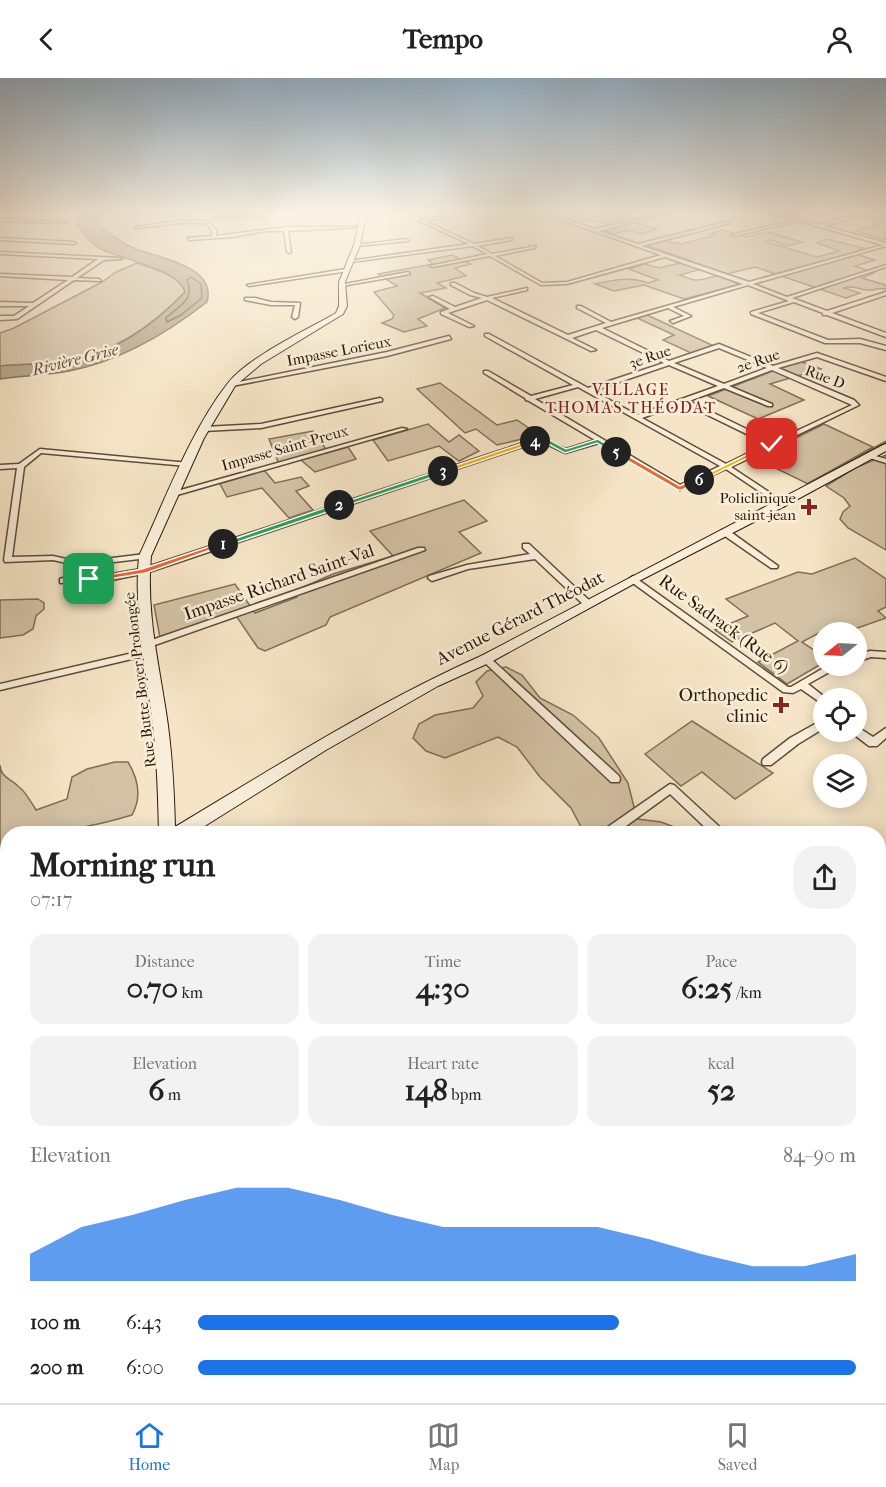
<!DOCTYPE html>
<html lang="en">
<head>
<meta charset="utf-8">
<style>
	body { margin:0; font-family:"IM FELL French Canon",serif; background:#f2f2f2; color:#222; height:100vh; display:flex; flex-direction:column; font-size:22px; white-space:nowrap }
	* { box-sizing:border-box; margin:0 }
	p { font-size:20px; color:#767676 }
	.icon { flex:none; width:33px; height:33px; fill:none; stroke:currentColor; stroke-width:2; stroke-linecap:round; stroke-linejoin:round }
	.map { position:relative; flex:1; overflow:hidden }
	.drawer { position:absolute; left:0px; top:748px; width:886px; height:578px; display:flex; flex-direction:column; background:#fff; border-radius:24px 24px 0 0; box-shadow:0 3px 15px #0003 }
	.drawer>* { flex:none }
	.needle { width:39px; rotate:252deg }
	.fabs { position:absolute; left:813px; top:544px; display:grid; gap:12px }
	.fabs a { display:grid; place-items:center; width:54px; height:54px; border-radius:50%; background:#fff; box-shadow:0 3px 15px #0003; font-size:30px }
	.pin { position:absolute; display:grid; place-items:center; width:51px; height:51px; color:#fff; margin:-26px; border-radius:12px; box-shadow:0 3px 9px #0006 }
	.km { position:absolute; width:30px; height:30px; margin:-15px; border-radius:50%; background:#222; color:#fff; font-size:16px; line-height:30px; text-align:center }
	.round { display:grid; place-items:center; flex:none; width:63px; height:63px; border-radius:24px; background:#f2f2f2 }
	.overview { display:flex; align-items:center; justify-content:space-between; height:102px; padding:0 30px }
	h1 { font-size:33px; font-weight:700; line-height:45px }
	.stats { display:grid; grid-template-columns:repeat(3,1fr); gap:9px; height:102px; padding:6px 30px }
	.stats div { display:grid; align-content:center; border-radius:15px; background:#f2f2f2; text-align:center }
	.stats b { font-size:30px; font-weight:700 }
	.stats small { font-size:16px; font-weight:400 }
	.stats p { font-size:16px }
	.chart { height:168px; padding:12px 30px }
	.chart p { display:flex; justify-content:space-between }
	.chart svg { width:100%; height:108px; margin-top:6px; fill:#1a73e8; opacity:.7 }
	ul { padding:0 30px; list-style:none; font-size:20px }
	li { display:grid; grid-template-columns:96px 72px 1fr; align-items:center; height:45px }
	li i { height:15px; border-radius:8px; background:#1a73e8 }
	header { display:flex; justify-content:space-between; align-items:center; height:78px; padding:0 30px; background:#fff; font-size:27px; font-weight:700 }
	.tab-bar { display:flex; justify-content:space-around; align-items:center; height:84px; border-top:2px solid #e0e0e0; background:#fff; font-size:16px; color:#767676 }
	.tab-bar a { display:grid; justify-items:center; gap:3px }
	.tab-bar .selected { color:#1a73e8 }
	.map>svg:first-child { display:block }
	.green { fill:#d3c2a5; stroke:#806e55; stroke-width:1.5 }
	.water { fill:#b1a084; stroke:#7d6a51; stroke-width:1.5 }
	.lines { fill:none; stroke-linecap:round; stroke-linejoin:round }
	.shore { stroke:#705c44; stroke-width:1.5 }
	.stream-far1 { stroke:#7d6a51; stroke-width:3 }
	.stream { stroke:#7d6a51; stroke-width:6 }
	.street-casing { stroke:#604c35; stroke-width:3 }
	.secondary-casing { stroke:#2e1905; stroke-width:2 }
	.street { fill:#f8eeda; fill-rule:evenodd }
	.secondary { fill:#f8eeda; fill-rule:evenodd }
	.split-1 { fill:#f0652b; stroke:#fff; stroke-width:1.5 }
	.split-2 { fill:#22a559; stroke:#fff; stroke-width:1.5 }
	.split-3 { fill:#22a559; stroke:#fff; stroke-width:1.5 }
	.split-4 { fill:#f5b400; stroke:#fff; stroke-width:1.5 }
	.split-5 { fill:#22a559; stroke:#fff; stroke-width:1.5 }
	.split-6 { fill:#f0652b; stroke:#fff; stroke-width:1.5 }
	.split-7 { fill:#f5b400; stroke:#fff; stroke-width:1.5 }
	.poi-dot { fill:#8f2418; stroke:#f8eeda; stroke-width:2 }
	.labels { text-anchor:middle; stroke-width:5; stroke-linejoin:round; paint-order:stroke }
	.far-street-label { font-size:15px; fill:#2e1905; stroke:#f8eeda }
	.far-poi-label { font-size:15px; fill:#2e1905; stroke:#f8eeda; text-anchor:end }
	.far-water-label { font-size:16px; font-style:italic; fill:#624f38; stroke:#f8eeda }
	.far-neighbourhood-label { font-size:16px; letter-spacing:1.5px; fill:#7a1f14; stroke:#f8eeda }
	.street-label { font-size:18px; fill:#2e1905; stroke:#f8eeda }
	.poi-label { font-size:18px; fill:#2e1905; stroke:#f8eeda; text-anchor:end }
</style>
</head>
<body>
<header><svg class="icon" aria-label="back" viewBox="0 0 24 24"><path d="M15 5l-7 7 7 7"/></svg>Tempo<svg class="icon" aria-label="person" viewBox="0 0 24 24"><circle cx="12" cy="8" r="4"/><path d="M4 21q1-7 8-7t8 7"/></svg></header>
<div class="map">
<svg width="886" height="1325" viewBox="0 0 886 1325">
	<rect width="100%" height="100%" fill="#f5e5c6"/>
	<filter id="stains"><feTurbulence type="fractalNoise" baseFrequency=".00333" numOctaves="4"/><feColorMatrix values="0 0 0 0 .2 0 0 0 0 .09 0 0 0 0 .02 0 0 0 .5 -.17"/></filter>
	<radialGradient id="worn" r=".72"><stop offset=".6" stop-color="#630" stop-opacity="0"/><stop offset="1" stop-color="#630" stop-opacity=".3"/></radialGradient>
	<g class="green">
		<path d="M574 134H595L588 136 595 139 617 134 634 141 630 143 657 151 641 156 628 152 614 156 596 150 610 146C589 140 579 146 559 139Z"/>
		<polygon points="861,134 886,134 886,162 856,153 878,146 876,143 860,137"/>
		<path d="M723 152 746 159 768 154 802 164 788 168 771 162 766 164 817 179 839 173 817 165 826 161 863 170 853 175 875 182 855 188 874 195 862 200 886 207V211C879 209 877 212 870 212 861 213 853 206 844 210L860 215 846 220 755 189 727 196 646 167 664 163 681 166 713 158 710 156Z"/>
		<polygon points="452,177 471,186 455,190 466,198 437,205 446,210 420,215 445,230 418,241 427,248 404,254 382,245 392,241 394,237 374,214 397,208 378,196 433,186 428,182"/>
		<path d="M684 184 701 191 680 197C684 198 691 202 695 202 710 203 721 189 738 207L684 221 644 207 614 213 595 206C613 202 632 198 648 205L658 202 629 191 644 186 659 190Z"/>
		<path d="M137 185C153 191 180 197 185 214 153 247 115 274 70 283 47 287 23 286 0 288V255L14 250 102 204 116 194Z"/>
		<polygon points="645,236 714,268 691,275 663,262 674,257 637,240"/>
		<polygon points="799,283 821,291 770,306 804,322 758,341 708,318"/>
		<polygon points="440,305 497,347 517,342 539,357 497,367 476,351 465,355 417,311"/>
		<polygon points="428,346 449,364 459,357 479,373 459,383 439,368 388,383 373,362"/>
		<polygon points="824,346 873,369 808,406 755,380"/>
		<polygon points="313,353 326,371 279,386 269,361"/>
		<polygon points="348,369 356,381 315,394 301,382"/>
		<polygon points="886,377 886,472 848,450 840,441 843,434 850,428 844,420 826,408 855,390"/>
		<polygon points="264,392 275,405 301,399 309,408 296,413 313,432 289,440 262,410 227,419 219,404"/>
		<polygon points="464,422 487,443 459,454 481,475 330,539 326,547 265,573 258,570 237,539 160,560 154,527 235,506 255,535 297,519 294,513 333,496 393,478 370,453"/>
		<polygon points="855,480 886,501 886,529 878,533 886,540 849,553 837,545 802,564 823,578 823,585 787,606 758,584 798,563 775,545 732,564 715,552 748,538 726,521 798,494 812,496"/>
		<polygon points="38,521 44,525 44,531 36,538 33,551 23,557 0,560 0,522"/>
		<polygon points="506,589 522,597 540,620 573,637 599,660 628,705 637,741 661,744 693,756 574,756 581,749 571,730 540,699 517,669 498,659 445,680 426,673 413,660 419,646 435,637 473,630 483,618 476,604 487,593"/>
		<polygon points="692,643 773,695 735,721 702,694 681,708 645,676"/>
		<path d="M115 684H128C139 702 142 719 132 737 93 749 48 756 8 756L7 884 0 895V687C1 700 10 700 18 708 26 714 31 724 36 732L67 721 72 699 87 691Z"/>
		<polygon points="886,944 886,1033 879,1039 879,950"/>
	</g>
	<path class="water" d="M82 134H108L99 141 100 148C111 158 122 165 136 171 159 180 217 188 207 224 166 256 121 283 69 293 46 297 23 298 0 301V288C23 286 47 287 70 283 115 274 154 247 185 214 179 191 119 181 99 170 89 164 83 154 77 146Z"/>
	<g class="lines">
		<path class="shore" d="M191 199 201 206 202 220 181 237 167 244 166 240C180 227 195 222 187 202Z"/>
		<polyline class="stream-far1" points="808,406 886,364"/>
		<polyline class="stream" points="353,1318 357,1325"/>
		<defs>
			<g id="street">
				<polygon points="121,134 155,134 119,136"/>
				<polygon points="174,134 178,134 182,143 208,143 216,152 216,158 286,149 362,149 288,153 291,174 289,175 287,174 284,153 266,153 232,159 189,162 188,160 212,158 212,152 206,145 180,145 137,150 135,149 178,143"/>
				<polygon points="375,134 382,134 361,139 359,138"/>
				<path d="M539 134H544L595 151 674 134 599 153 638 166 730 143V145L642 168 749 204 883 167 798 143 734 158 732 157 794 142 768 134H774L820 147 863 134H869L825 148 886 165V168L753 206 787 219 886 187V189L792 220 827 233 886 214V217L832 235 886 255V259L827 237H823V235L794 224 758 235 828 262 860 261 886 268V272L860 265H825L751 236V234L789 223 748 207 673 229 691 238 673 245 670 243 684 238 668 230 602 250 669 283 719 266 773 288 817 275 886 299V303L817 279 778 290 854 322 859 327 731 389 784 424V428H781L726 391 680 412 599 365 565 375 540 363 146 495 112 502 60 505V501L63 500 112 496 141 491 538 360H542L566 371 595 362 529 323 526 322 525 320 484 295V293H488L531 318 573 307 485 258V256H489L588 310 664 285 596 252 572 260 596 272 591 273 487 222 448 235 474 248 469 249 441 236V234L450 231 429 219 433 218 455 229 482 220 470 217 451 207V205H455L474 215 487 219 527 210V212L492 220 568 257 606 245 577 230V228H581L611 244 743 206 665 179 567 206 541 207 490 178 432 189 430 188 487 176 473 168 351 184 349 183 469 166 419 143 446 137 447 139 425 143 474 166 512 160 511 162 478 168 492 176 536 168 534 170 495 178 542 205 567 204 661 177ZM719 270 767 290 724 306 674 285ZM669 287 718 308 637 337 593 313ZM772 292 852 327 773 364 689 323 724 310 768 328H772V326L729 308ZM578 309 720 388 680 407 535 321ZM683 325 767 366 726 386 642 340Z"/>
				<polygon points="265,137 266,139 215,139 217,138"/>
				<polygon points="0,141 64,144 66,145 0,143"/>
				<polygon points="0,160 74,164 76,165 74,166 0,162"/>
				<polygon points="407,161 408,163 357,168 355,167"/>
				<polygon points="0,174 120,180 122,181 104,182 77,200 99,201 101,203 74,202 17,241 0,242 0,238 14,238 29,228 0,228 0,224 33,225 68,202 0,198 0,196 72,199 98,181 0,176"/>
				<polygon points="346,191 348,193 249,208 247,207"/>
				<polygon points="408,194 410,196 342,208 340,207"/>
				<polygon points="245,220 255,220 271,224 300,225 298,239 295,241 292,239 295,227 271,227 245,222"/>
				<polygon points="449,258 451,261 387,278 232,308 229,306 387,274"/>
				<polygon points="380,320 382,321 382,323 261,350 204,353 201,351 204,349 261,346"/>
				<polygon points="402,350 407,351 177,417 170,415"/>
				<polygon points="40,371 189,385 191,386 187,388 41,375 24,389 12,479 53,478 80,484 145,476 149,478 148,480 80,488 53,482 5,484 4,482 17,390 0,391 0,387 19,386"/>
				<polygon points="869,376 886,381 886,385 867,379 866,378"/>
				<polygon points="722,452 728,452 778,488 777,490 771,490 722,456"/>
				<polygon points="523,466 529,466 591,524 591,528 585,528 535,481 468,491 432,503 428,500 429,498 467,487 530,476 523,470"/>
				<polygon points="418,470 424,470 425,472 152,568 146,568 144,566 146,564"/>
				<polygon points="633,498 788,609 791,609 827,588 840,588 808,606 827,621 824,621 824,627 801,611 793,615 783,614 630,503 629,501"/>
				<polygon points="150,571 155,574 153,576 0,612 0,606"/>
				<polygon points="870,573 886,574 886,580 871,579 856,584 856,577"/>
				<polygon points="486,578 489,579 619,698 620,701 619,704 611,704 483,583 481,581 483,579"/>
				<polygon points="824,641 824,650 798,666 771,687 763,687 762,684 763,681 790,660"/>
				<polygon points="856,648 873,659 886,650 886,660 877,668 869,668 852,655 856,654"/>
				<polygon points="670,706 674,707 724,753 726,756 712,756 670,716 615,756 600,756 602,753"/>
				<polygon points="8,858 8,870 0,872 0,860"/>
				<polygon points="886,969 886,987 879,991 879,973"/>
				<polygon points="567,1318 589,1318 586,1325 565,1325"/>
			</g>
			<g id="secondary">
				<path d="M361 134H367L360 167 345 204 347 228 343 236 261 286 235 308 204 360 151 478C146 531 158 582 166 634 172 672 174 711 175 749 275 689 374 626 481 578L883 367 886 366V373L785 428 637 504 491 584 438 608 326 672 192 756H159C158 715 157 674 151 633 144 581 134 530 139 478 164 424 191 352 228 305 250 278 305 253 336 235L339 228V204L354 167Z"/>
				<polygon points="360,1318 388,1318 390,1325 363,1325"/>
			</g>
		</defs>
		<use href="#street" class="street-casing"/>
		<use href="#secondary" class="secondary-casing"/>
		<use href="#street" class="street"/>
		<use href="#secondary" class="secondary"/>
	</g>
	<linearGradient id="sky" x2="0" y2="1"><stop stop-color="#92acc0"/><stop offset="0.42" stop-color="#faf3e5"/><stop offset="1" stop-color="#faf3e5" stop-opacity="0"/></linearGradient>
	<rect width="886" height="319" fill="url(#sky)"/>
	<polygon class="split-1" points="220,465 227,466 146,495 89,504 85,501 142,491"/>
	<polygon class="split-2" points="339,425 342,429 226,468 219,466"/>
	<polygon class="split-3" points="443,391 445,395 342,429 336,427"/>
	<polygon class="split-4" points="535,361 537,364 445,395 439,393"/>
	<polygon class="split-5" points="546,360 566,371 598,361 619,374 614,375 597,365 565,375 543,363 531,363"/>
	<polygon class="split-6" points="614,372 618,372 680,408 696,400 702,402 682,412 678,412 614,375"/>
	<polygon class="split-7" points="772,364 774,367 701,403 695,402"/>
	<g class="poi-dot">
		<path d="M806 420h6v6h6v6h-6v6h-6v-6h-6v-6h6z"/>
		<path d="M778 618h6v6h6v6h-6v6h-6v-6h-6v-6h6z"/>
	</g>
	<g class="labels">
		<g class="far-street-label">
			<text transform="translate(339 273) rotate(-11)" y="5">Impasse Lorieux</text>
			<text transform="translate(650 279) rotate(-19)" y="5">3e Rue</text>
			<text transform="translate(758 283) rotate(-19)" y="5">2e Rue</text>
			<text transform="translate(825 299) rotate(21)" y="5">Rue D</text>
			<text transform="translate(285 370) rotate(-16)" y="5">Impasse Saint-Preux</text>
			<text transform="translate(140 602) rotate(-97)" y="5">Rue Butte Boyer Prolongée</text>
		</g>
		<g class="far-poi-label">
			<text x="796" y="425">Policlinique<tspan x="796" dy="17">saint-jean</tspan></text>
		</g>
		<g class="far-water-label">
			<text transform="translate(75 281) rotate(-14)" y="6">Rivière Grise</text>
		</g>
		<g class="far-neighbourhood-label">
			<text x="631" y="317">VILLAGE<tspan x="631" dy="18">THOMAS THÉODAT</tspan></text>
		</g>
		<g class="street-label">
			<text transform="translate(279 504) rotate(-19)" y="6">Impasse Richard Saint-Val</text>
			<text transform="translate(520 540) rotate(-27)" y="6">Avenue Gérard Théodat</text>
			<text transform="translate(724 546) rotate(36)" y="6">Rue Sadrack (Rue 6)</text>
		</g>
		<g class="poi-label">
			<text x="768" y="623">Orthopedic<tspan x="768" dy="21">clinic</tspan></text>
		</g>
	</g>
	<rect width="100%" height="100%" filter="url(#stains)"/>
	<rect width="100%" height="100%" fill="url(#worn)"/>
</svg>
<div class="fabs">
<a><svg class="needle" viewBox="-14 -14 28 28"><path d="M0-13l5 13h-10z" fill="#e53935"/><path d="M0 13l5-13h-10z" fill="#767676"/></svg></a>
<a><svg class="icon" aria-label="locate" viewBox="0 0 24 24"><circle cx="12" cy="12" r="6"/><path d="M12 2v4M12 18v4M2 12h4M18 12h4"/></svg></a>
<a><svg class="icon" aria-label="layers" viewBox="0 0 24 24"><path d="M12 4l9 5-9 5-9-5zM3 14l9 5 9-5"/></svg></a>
</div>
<div class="pin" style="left:89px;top:501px;background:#1e9e55"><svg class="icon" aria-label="arrive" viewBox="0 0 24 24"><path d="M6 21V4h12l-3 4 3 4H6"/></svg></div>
<div class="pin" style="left:772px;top:366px;background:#d93025"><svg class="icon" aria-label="check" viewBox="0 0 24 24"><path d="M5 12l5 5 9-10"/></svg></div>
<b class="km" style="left:223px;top:466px">1</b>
<b class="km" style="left:339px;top:427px">2</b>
<b class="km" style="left:443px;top:393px">3</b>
<b class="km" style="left:535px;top:363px">4</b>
<b class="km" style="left:616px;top:374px">5</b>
<b class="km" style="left:699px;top:402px">6</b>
<section class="drawer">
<div class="overview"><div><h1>Morning run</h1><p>07:17</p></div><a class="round"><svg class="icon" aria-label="share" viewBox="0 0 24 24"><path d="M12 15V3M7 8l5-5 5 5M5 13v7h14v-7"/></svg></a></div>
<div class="stats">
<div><p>Distance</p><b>0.70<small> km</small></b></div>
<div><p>Time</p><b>4:30</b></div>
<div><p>Pace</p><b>6:25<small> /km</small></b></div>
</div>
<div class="stats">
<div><p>Elevation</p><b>6<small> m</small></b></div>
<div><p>Heart rate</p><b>148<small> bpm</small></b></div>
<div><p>kcal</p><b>52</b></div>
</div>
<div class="chart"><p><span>Elevation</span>84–90 m</p>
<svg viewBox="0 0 160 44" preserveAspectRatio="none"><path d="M0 44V33L10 22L20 17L30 11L40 6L50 6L60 11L70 17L80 22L90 22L100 22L110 22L120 27L130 33L140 38L150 38L160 33V44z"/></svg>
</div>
<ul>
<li><b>100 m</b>6:43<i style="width:64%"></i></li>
<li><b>200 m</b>6:00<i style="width:100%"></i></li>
</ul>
</section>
</div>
<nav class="tab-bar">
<a class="selected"><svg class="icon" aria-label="home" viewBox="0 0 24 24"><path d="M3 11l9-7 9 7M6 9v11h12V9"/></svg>Home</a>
<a><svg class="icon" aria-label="map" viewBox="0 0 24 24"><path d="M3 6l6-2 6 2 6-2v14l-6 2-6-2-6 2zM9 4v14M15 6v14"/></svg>Map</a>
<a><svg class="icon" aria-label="saved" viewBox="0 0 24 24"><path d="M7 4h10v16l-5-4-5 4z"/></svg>Saved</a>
</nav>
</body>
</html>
